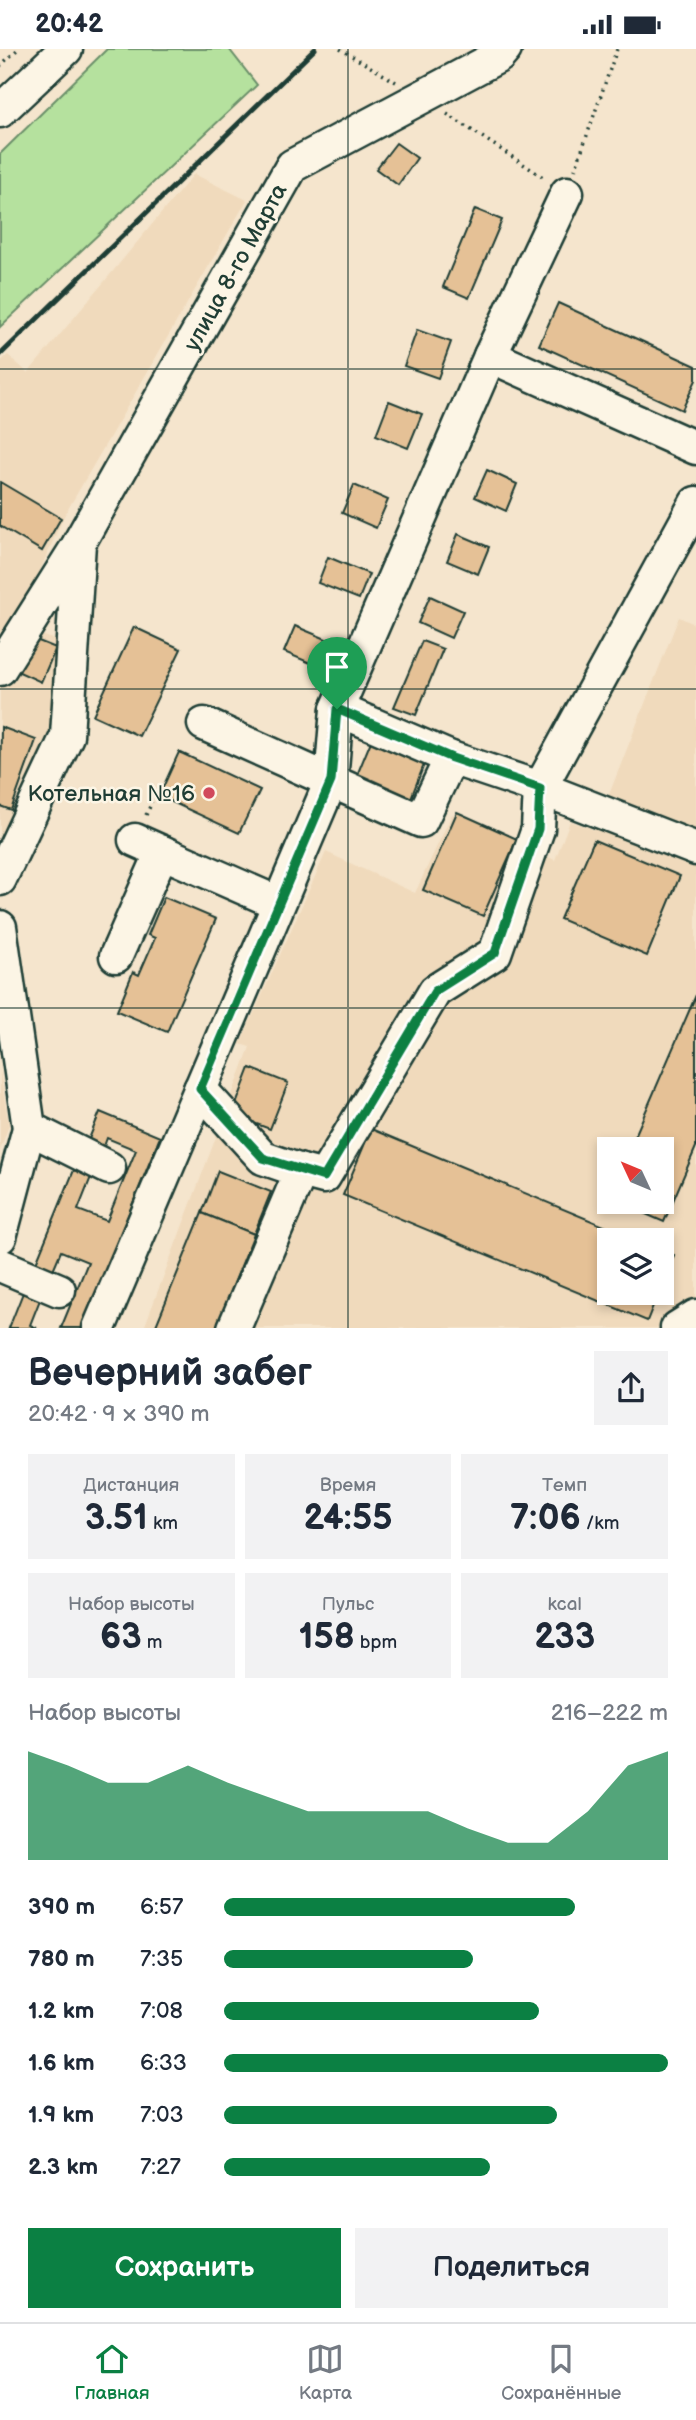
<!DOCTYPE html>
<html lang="ru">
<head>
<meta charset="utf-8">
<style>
	body { margin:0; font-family:"Balsamiq Sans",sans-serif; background:#f2f2f3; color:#1f2937; height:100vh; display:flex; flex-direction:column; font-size:26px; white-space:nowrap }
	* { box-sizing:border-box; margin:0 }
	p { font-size:23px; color:#747a83 }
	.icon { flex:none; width:38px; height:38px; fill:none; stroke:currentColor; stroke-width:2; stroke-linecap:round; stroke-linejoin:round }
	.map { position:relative; height:1279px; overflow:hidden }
	.details { display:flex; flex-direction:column; background:#fff; flex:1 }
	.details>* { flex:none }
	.needle { width:46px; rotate:314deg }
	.buttons { position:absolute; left:597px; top:1088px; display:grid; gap:14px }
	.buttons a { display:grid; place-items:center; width:77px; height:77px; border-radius:0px; background:#fff; box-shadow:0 4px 10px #0003; font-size:35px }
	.pin { position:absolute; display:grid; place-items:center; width:60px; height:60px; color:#fff; margin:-72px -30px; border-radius:50% 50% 50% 0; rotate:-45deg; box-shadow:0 0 7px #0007 }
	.pin .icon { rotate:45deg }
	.round { display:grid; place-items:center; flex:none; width:74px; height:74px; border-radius:0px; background:#f2f2f3 }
	.summary { display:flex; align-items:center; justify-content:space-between; height:119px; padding:0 28px }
	h1 { font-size:38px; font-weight:800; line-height:52px }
	.stats { display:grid; grid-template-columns:repeat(3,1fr); gap:10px; height:119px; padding:7px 28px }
	.stats div { display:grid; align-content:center; border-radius:0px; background:#f2f2f3; text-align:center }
	.stats b { font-size:35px; font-weight:800 }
	.stats small { font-size:19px; font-weight:400 }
	.stats p { font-size:19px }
	.chart { height:196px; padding:14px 28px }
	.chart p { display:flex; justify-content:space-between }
	.chart svg { width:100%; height:126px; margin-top:7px; fill:#0b8043; opacity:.7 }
	.cta { display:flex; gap:14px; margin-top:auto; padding:14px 28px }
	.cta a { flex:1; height:80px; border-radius:0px; background:#0b8043; color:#fff; font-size:28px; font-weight:800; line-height:80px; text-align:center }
	.cta a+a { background:#f2f2f3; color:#1f2937 }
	ul { padding:0 28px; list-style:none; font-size:23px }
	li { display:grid; grid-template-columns:112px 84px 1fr; align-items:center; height:52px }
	li i { height:18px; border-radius:9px; background:#0b8043 }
	.status { display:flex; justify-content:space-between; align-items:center; height:49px; padding:0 35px; background:#fff; direction:ltr }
	.status svg { height:19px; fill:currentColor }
	.dock { display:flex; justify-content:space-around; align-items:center; height:98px; border-top:2px solid #e0e1e3; background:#fff; font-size:19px; color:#747a83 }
	.dock a { display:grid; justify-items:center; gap:4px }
	.dock .active { color:#0b8043 }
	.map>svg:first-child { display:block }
	.built { fill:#f0dabc; fill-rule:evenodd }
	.green { fill:#b5e19e; stroke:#6a8f69; stroke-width:2 }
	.building { fill:#e5c196; stroke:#1f3d34; stroke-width:2 }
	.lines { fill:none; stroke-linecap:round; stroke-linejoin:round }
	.minor-casing { stroke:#1f3d34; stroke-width:37 }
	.path { stroke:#1f3d34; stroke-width:3.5; stroke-dasharray:2 5; stroke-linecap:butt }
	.minor { stroke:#fcf5e5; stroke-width:32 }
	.rail { stroke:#1f3d34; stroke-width:5 }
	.route-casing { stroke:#fff; stroke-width:14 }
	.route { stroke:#0b8043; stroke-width:9 }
	.grid { fill:none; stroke:#1f3d34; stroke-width:2; stroke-opacity:0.55 }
	.poi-dot { fill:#d1495b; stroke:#fcf5e5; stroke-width:2.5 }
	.labels { text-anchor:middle; stroke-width:5; stroke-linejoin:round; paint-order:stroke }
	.street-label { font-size:23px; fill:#1f3d34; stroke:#fcf5e5 }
	.poi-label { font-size:23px; fill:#1f3d34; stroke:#fcf5e5; text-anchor:end }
</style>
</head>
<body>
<div class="status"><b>20:42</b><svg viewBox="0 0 49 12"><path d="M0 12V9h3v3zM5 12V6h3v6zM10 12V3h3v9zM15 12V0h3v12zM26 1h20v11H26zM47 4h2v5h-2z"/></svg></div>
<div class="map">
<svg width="696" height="1279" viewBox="0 0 696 1279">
	<rect width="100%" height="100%" fill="#f5e5cd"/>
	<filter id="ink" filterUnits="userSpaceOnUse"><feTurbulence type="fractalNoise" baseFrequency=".0143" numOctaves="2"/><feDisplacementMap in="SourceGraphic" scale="14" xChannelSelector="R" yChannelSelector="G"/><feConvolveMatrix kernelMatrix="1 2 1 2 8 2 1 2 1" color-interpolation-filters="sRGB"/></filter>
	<g filter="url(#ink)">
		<g class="built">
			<polygon points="194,125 247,151 64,467 16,576 55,591 50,690 0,808 0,313 8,306 28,324"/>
			<path d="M679 568 696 576V1279H144L250 998 240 995 326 803 415 844 452 765 555 811 570 772 595 781ZM609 1101H662V1153H609ZM609 1192H662V1244H609Z"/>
			<polygon points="0,1021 9,1076 0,1101"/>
		</g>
		<polygon class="green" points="107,0 229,0 257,36 0,278 0,105"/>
		<g class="building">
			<polygon points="396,94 417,109 398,136 376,120"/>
			<polygon points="475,160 502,171 469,249 443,238"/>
			<polygon points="558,254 696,317 696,331 682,361 539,296"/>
			<polygon points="417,281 451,293 438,329 404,317"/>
			<polygon points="389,352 422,365 408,399 376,386"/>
			<polygon points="487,421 517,435 506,462 475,448"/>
			<polygon points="0,433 61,469 42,502 0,477"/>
			<polygon points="354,436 388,451 376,479 342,464"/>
			<polygon points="458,485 489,498 478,525 447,512"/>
			<polygon points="328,508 369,525 359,550 318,534"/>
			<polygon points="430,547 463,562 451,589 418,574"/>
			<polygon points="295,577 331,592 320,618 284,603"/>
			<polygon points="134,578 181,600 139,687 93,666"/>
			<polygon points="31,589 56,599 41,633 17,622"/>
			<polygon points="422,592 443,600 416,666 394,658"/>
			<polygon points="1,678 36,691 11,761 0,757"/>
			<polygon points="371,692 425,713 409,754 355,731"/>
			<polygon points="179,703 260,741 239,784 159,747"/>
			<polygon points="457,763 517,790 483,867 423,841"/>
			<polygon points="594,791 680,827 647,907 560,870"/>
			<polygon points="164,848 216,870 167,983 117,962 133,923 139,926 155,889 148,886"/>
			<polygon points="696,946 696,1098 664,1173 618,1153 662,1153 662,1101 629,1101"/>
			<polygon points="250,1019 288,1034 270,1080 232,1066"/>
			<polygon points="100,1063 160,1088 82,1279 61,1279 88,1213 61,1202 50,1228 33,1221 74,1121 91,1128 78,1161 107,1172 136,1101 107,1089 100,1108 84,1102"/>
			<polygon points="371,1080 640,1192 609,1192 609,1244 658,1244 647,1272 343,1146"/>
			<polygon points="218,1122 271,1143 254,1185 202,1164"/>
			<polygon points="202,1164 254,1185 216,1279 155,1279"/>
			<polygon points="662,1201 674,1206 662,1237"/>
			<polygon points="26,1236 43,1243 30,1276 37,1279 9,1279"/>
		</g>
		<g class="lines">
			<defs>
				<g id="minor">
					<polyline points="0,62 66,0"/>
					<polyline points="490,307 696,399"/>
					<polyline points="0,620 77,498"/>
					<polyline points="337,660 451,709 540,739 696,454"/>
					<polyline points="204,675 331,732 337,660 490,307 567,144"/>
					<polyline points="135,791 162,803"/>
					<polyline points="0,830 67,687 79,494 292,117 499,7 505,0"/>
					<polyline points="0,878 29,1079 0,1188"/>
					<polyline points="116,907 162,803 278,854"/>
					<polyline points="200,1040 263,1109 301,1122 234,1279"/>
					<polyline points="29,1079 109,1119"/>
					<polyline points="301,1122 324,1128 435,942 495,904 538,780 540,739 696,800"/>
					<polyline points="0,1216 59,1241"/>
					<polyline points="99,1279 331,732 421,772 451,709"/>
					<polyline points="677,1279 696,1267"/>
				</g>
			</defs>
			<use href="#minor" class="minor-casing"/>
			<g class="path">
				<polyline points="340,0 396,33"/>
				<polyline points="0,17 18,0"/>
				<polyline points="447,65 546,130"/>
				<polyline points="575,121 617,0"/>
				<polyline points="146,766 152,753"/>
			</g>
			<use href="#minor" class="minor"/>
			<polyline class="rail" points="0,306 315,0"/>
		</g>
	</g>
	<g class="lines" filter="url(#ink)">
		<defs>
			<polygon id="route" points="337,660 452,709 540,739 538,780 495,904 435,942 324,1128 263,1109 200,1040 331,732"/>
		</defs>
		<use href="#route" class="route-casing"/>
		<use href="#route" class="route"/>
	</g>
	<path class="grid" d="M348 0V1279M0 320H696M0 640H696M0 959H696"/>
	<circle class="poi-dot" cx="209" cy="744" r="7"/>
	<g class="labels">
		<g class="street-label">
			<text transform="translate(235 218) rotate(-61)" y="8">улица 8-го Марта</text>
		</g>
		<g class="poi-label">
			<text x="195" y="752">Котельная №16</text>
		</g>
	</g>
</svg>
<div class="buttons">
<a><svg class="needle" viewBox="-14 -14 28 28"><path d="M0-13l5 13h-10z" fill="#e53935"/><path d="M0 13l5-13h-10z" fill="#747a83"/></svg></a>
<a><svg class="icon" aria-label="layers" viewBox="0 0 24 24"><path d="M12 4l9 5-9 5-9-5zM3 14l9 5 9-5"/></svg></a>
</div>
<div class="pin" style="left:337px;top:660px;background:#1e9e55"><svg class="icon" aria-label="arrive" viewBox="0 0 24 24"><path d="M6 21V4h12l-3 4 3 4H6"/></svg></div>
</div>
<section class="details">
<div class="summary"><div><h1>Вечерний забег</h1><p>20:42 · 9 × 390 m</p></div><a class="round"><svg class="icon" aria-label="share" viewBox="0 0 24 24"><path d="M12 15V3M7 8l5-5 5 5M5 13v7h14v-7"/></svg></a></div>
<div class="stats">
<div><p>Дистанция</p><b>3.51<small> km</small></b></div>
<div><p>Время</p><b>24:55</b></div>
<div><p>Темп</p><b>7:06<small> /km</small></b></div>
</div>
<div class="stats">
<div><p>Набор высоты</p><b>63<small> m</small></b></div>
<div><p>Пульс</p><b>158<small> bpm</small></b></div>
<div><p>kcal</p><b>233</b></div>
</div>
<div class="chart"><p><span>Набор высоты</span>216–222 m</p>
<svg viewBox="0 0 160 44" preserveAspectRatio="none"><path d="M0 44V6L10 11L20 17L30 17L40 11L50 17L60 22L70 27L80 27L90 27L100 27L110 33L120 38L130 38L140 27L150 11L160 6V44z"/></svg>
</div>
<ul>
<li><b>390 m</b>6:57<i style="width:79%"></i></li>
<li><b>780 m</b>7:35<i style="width:56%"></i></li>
<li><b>1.2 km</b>7:08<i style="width:71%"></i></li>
<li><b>1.6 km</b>6:33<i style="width:100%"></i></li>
<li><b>1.9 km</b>7:03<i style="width:75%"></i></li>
<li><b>2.3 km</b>7:27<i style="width:60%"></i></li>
</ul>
<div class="cta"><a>Сохранить</a><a>Поделиться</a></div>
</section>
<nav class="dock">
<a class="active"><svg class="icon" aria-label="home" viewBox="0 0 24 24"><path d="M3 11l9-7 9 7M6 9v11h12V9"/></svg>Главная</a>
<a><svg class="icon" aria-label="map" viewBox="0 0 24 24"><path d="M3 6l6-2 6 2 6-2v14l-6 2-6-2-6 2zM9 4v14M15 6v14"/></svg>Карта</a>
<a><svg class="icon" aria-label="saved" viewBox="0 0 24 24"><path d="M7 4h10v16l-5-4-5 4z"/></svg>Сохранённые</a>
</nav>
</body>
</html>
